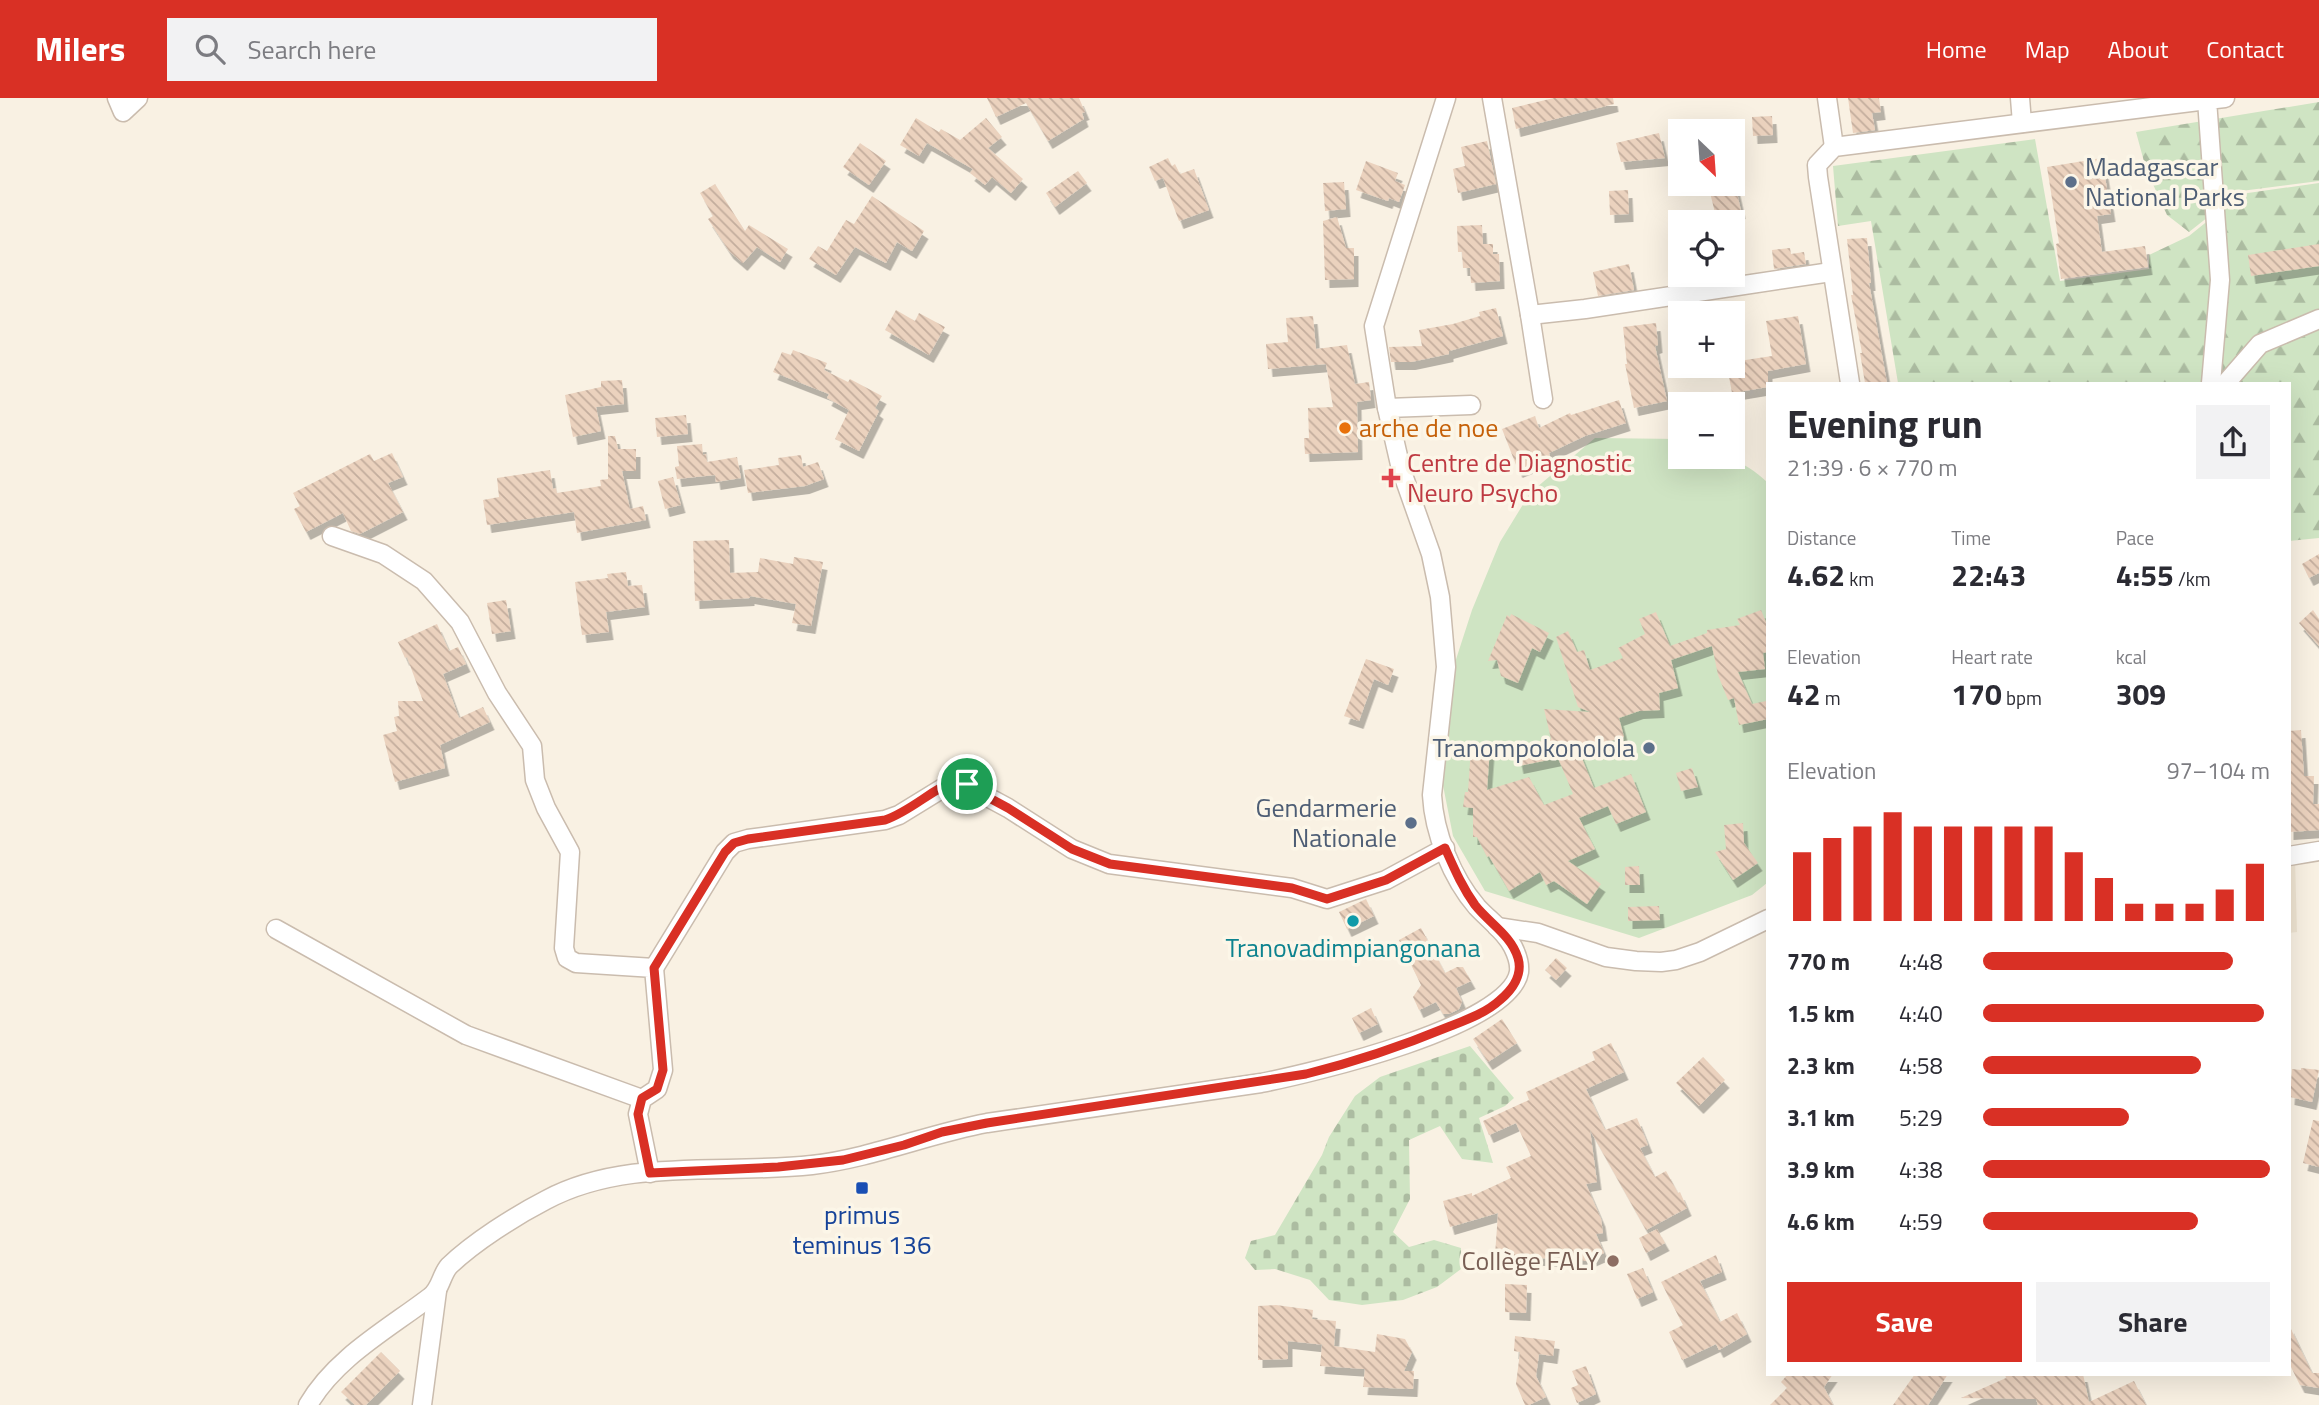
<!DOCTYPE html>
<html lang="en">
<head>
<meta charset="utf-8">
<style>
	body { margin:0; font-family:"Titillium Web",sans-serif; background:#f2f2f3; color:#2b2b33; height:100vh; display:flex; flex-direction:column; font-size:26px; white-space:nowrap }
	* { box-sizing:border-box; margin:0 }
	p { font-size:23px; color:#7c7c81 }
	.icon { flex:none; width:38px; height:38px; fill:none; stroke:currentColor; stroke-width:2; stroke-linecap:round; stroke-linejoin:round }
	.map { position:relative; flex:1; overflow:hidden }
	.sheet { position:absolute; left:1766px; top:284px; width:525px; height:994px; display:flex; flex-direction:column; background:#fff; border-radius:0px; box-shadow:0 7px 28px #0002 }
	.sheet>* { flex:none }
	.needle { width:46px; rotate:155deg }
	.tools { position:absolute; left:1668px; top:21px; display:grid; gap:14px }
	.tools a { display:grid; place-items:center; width:77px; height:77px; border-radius:0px; background:#fff; box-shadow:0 7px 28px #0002; font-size:35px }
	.pin { position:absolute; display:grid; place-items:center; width:60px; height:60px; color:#fff; margin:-30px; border:4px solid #fff; border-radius:50%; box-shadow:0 2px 7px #0007 }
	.round { display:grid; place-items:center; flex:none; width:74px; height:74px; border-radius:0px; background:#f2f2f3 }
	.summary { display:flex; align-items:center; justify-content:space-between; height:119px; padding:0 21px }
	h1 { font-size:38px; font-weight:700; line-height:52px }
	.figures { display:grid; grid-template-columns:repeat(3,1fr); gap:10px; height:119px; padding:7px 21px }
	.figures div { display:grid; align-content:center }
	.figures b { font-size:30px; font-weight:700 }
	.figures small { font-size:19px; font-weight:400 }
	.figures p { font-size:19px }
	.chart { height:196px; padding:14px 21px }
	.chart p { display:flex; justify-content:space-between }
	.chart svg { width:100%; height:126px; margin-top:7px; stroke:#d93025; stroke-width:6 }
	.button { display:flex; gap:14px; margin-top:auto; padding:14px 21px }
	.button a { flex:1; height:80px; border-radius:0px; background:#d93025; color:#fff; font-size:28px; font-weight:700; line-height:80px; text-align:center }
	.button a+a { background:#f2f2f3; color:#2b2b33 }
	ul { padding:0 21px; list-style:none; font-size:23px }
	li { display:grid; grid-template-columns:112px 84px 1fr; align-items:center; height:52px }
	li i { height:18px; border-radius:9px; background:#d93025 }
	header { display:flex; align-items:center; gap:42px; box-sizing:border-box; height:98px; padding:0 35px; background:#d93025; color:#fff }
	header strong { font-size:33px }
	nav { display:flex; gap:38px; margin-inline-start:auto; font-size:24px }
	.search { width:490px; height:63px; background:#f2f2f3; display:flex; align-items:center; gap:18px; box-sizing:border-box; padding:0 24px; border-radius:0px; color:#7c7c81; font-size:26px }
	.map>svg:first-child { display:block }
	.residential { fill:#efe4d2 }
	.green { fill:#cfe4c3 }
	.forest { fill:url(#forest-firs) }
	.cemetery { fill:url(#cemetery-stones) }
	.building { fill:url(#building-back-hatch); filter:url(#shadow) }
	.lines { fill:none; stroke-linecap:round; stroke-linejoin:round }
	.minor-casing { stroke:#cabcae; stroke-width:21 }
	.minor { stroke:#fff; stroke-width:18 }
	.route-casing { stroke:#fff; stroke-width:14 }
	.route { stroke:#d93025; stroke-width:9 }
	.service-dot { fill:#5c6f8a; stroke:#fcf6e8; stroke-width:2.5 }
	.food-dot { fill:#e8710a; stroke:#fcf6e8; stroke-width:2.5 }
	.health-dot { fill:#e0444e; stroke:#fcf6e8; stroke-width:2.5 }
	.culture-dot { fill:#0f9aa8; stroke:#fcf6e8; stroke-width:2.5 }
	.transit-dot { fill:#1a4fb4; stroke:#fcf6e8; stroke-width:2.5 }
	.education-dot { fill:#8d6e63; stroke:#fcf6e8; stroke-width:2.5 }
	.labels { text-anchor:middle; stroke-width:7; stroke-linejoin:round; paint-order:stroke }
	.service-label { font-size:26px; fill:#4e5e75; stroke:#fcf6e8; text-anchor:end }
	.food-label { font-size:26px; fill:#c56008; stroke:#fcf6e8; text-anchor:start }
	.health-label { font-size:26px; fill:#be3a42; stroke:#fcf6e8; text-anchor:start }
	.culture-label { font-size:26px; fill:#0d838f; stroke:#fcf6e8 }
	.transit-label { font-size:26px; fill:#164399; stroke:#fcf6e8 }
	.education-label { font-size:26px; fill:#785e54; stroke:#fcf6e8; text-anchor:end }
</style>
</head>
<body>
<header>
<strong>Milers</strong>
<div class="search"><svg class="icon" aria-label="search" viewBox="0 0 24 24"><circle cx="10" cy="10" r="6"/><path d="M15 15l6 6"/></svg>Search here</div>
<nav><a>Home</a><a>Map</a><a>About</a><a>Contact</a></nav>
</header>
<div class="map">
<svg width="2319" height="1307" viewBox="0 0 2319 1307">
	<defs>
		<pattern id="forest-firs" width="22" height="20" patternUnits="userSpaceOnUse" patternTransform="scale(1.75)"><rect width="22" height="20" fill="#cfe4c3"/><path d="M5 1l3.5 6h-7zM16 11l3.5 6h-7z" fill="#acbca1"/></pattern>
		<pattern id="cemetery-stones" width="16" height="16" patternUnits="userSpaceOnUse" patternTransform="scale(1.75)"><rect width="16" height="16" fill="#cfe4c3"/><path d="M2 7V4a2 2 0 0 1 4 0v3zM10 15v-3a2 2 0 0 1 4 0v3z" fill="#acbca1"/></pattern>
		<pattern id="building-back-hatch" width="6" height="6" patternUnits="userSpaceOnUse" patternTransform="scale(1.75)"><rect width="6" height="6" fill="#ebd2be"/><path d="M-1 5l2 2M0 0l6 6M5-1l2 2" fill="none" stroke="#c3ad9d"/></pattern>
		<filter id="shadow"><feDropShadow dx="4.5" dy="8" stdDeviation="0" flood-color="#0004"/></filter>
	</defs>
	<rect width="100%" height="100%" fill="#f9f1e3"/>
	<polygon class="residential" points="2295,762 2297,834 2289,835 2289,763"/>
	<path class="green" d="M1595 340 1680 341V359C1718 359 1738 356 1767 384V785L1752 797 1639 840 1485 793 1453 738 1439 667 1449 583 1472 512 1500 444 1530 395Z"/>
	<g class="forest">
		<polygon points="2319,4 2319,83 2241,93 2189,134 2167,117 2146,71 2136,34"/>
		<polygon points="2035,41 2060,183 2149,171 2149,157 2189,138 2241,96 2319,85 2319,440 2289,443 2289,285 1898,285 1871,123 1838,128 1833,68"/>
	</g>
	<polygon class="cemetery" points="1470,948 1514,1000 1505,1008 1479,1020 1493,1065 1462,1061 1440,1028 1409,1042 1410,1101 1393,1134 1409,1149 1434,1142 1461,1150 1461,1171 1437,1189 1403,1202 1362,1207 1329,1202 1310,1182 1275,1171 1255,1172 1245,1160 1251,1143 1275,1137 1322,1057 1329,1039 1355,998 1380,979"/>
	<g class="building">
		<polygon points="987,0 1079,0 1085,14 1082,15 1084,21 1048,43 1026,5 996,19"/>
		<polygon points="1554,0 1613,0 1614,6 1516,31 1512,10"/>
		<polygon points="1848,0 1879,0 1881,14 1872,15 1875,32 1853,35"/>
		<polygon points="1772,18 1773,37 1753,38 1752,19"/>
		<polygon points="916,20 939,34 941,31 960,42 986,20 1002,39 988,50 1023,81 1011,95 992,79 985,87 970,75 973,71 927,45 919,58 900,47"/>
		<polygon points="1659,35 1665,60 1621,64 1616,45"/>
		<polygon points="1487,43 1496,86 1458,95 1453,71 1465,68 1461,49"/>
		<polygon points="860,45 886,63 869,87 843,69"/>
		<polygon points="1168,60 1172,68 1175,66 1180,76 1194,71 1209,112 1179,123 1163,80 1155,83 1149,69"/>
		<polygon points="2102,60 2111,116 2097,118 2102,154 2145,148 2148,169 2061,181 2056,146 2059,145 2047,69"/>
		<polygon points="1366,63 1398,75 1395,83 1405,87 1399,104 1389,100 1388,103 1356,92"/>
		<polygon points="1078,73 1087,85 1055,109 1046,95"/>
		<polygon points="1344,84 1346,111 1325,113 1323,85"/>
		<polygon points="715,86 745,133 749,127 788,151 780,164 757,149 743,165 729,153 708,121 713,118 700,95"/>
		<polygon points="1708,86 1735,86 1741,113 1716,119"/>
		<polygon points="1628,92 1629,116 1610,117 1609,93"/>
		<polygon points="872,98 924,133 912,153 897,144 886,165 855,149 836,177 809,161 818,148 827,153 846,122 854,126"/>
		<polygon points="1337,119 1346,150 1354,150 1354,181 1325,182 1323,123"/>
		<polygon points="1482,127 1483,146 1493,146 1493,156 1499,156 1500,183 1471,185 1470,170 1463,170 1462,154 1458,154 1457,128"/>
		<polygon points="1867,140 1871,185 1869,185 1887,285 1865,285 1860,255 1862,255 1851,197 1853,197 1847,141"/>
		<polygon points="2319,146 2319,168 2251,178 2248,157"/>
		<polygon points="1790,150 1791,156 1804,154 1806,166 1774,171 1772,152"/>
		<polygon points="1629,166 1634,192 1598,198 1593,174"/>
		<polygon points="1496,210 1503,238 1449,253 1449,256 1411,264 1391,264 1389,249 1422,248 1419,232 1453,226 1480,218 1479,214"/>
		<polygon points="896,212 915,223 919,215 945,229 929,257 885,232"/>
		<polygon points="1313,218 1316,251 1347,247 1355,286 1369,284 1371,302 1357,304 1358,354 1305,356 1304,340 1309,340 1308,310 1333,309 1326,266 1268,271 1266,246 1288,244 1286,220"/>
		<polygon points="1798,218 1806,266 1768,273 1768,289 1732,295 1727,268 1732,268 1732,264 1772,258 1766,223"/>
		<polygon points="1656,225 1658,247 1655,248 1667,303 1634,310 1625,266 1627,266 1623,229"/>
		<polygon points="793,252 827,265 824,272 848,284 850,281 882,298 875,310 879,313 859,353 835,341 849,312 827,300 829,296 773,274 782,254 791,257"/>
		<polygon points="622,282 624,306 596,309 601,333 573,339 565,297 601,289 601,283"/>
		<polygon points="1619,302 1626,325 1585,338 1549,355 1550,359 1518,372 1502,331 1535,318 1539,330 1570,315 1571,317"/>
		<polygon points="686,317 688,336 657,339 655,320"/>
		<polygon points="608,338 615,338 618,351 636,351 636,373 622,373 630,411 643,408 646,422 577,435 574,414 487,427 483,402 499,399 497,380 550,372 553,391 556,390 557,395 601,388 600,382 608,381"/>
		<polygon points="702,346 703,357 706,356 707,364 737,359 741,380 716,384 715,377 677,381 675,369 679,368 677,348"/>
		<polygon points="392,355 403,379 388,385 403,414 360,436 351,433 343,415 306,434 294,411 300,408 293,395 370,356 374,363"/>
		<polygon points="801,357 803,369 818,364 824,381 805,388 748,395 744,372 779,367 778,360"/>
		<polygon points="673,379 681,407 665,411 658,383"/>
		<polygon points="729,442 730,475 758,474 760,460 793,466 794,459 823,464 811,528 792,525 796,506 750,498 750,500 695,503 693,443"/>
		<polygon points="2319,456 2319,475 2309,480 2302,466"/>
		<polygon points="626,474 628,488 642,487 645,509 606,514 609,534 582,537 575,484 608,480 607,476"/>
		<polygon points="506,502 511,533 492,536 487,505"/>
		<polygon points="1761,512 1768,529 1768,554 1763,555 1765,571 1738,574 1752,606 1766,603 1768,621 1739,627 1734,600 1728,602 1718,577 1712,548 1671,562 1678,590 1659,595 1660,612 1639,613 1619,620 1624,639 1579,653 1594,690 1631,676 1646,714 1616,726 1608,708 1579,720 1595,751 1568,763 1601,786 1587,806 1554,783 1546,787 1540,774 1509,793 1489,758 1487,759 1477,739 1473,739 1473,710 1463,709 1465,694 1468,694 1471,649 1490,650 1487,692 1529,679 1544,707 1573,696 1558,660 1519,668 1515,648 1551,641 1544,611 1590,614 1578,609 1556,539 1568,533 1577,554 1584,552 1590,572 1623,560 1618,550 1645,536 1639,521 1656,514 1670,548 1707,535 1707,532 1740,527 1737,521"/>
		<polygon points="2313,512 2319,521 2319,548 2299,525"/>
		<polygon points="1511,516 1549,535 1540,554 1532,550 1518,585 1501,578 1497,562 1488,563 1507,517 1510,519"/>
		<polygon points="437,526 449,553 458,549 466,566 443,576 459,620 483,609 490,624 440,647 445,670 395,684 383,637 397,633 394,619 399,618 398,603 423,603 407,559 405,560 398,544"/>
		<polygon points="1366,561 1394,571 1388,587 1374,581 1359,623 1344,618"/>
		<polygon points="2301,632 2304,678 2314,678 2313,706 2319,706 2319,732 2289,734 2289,633"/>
		<polygon points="1692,670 1698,689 1681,693 1676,675"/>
		<polygon points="1743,725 1744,745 1758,765 1733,782 1715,754 1726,751 1724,727"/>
		<polygon points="1639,768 1640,787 1625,787 1625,769"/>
		<polygon points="1366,801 1374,818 1347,831 1339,814"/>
		<polygon points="1659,808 1660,822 1628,823 1628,809"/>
		<polygon points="1421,830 1445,875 1457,869 1463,869 1471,883 1456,890 1462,904 1459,911 1449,916 1443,916 1436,904 1419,912 1413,899 1421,887 1399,842"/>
		<polygon points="1556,860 1567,870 1556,882 1545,872"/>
		<polygon points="1371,910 1378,926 1359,935 1352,920"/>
		<polygon points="1502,921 1517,945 1488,964 1473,941"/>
		<polygon points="1611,945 1624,974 1586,991 1605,1032 1637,1020 1648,1047 1640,1050 1655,1079 1666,1073 1678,1095 1680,1094 1687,1110 1646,1132 1590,1032 1597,1084 1586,1086 1601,1121 1603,1135 1596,1136 1604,1155 1586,1163 1495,1157 1498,1115 1450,1129 1443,1103 1472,1095 1472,1098 1511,1080 1506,1069 1531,1058 1516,1025 1489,1037 1483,1023 1529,1002 1526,994 1595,962 1592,954"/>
		<polygon points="1703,959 1725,982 1699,1008 1676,985"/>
		<polygon points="2301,970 2319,972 2312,1004 2290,999 2292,971 2301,972"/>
		<polygon points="2313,1022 2319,1023 2319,1069 2303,1065"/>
		<polygon points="1657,1131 1665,1145 1646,1155 1639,1140"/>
		<polygon points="1716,1157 1722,1174 1700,1183 1720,1224 1737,1215 1747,1236 1719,1252 1716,1246 1682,1262 1669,1234 1683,1227 1661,1184"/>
		<polygon points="1643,1170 1653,1194 1637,1201 1627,1176"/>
		<polygon points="1505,1186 1527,1187 1526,1215 1505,1214"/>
		<polygon points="1276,1207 1313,1212 1312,1221 1336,1223 1334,1248 1375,1254 1377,1236 1405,1241 1412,1254 1404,1273 1414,1273 1413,1291 1363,1289 1365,1271 1320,1268 1322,1247 1325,1247 1288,1243 1288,1261 1258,1262 1258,1208"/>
		<polygon points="2289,1227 2312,1275 2319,1275 2319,1290 2300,1287 2289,1265"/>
		<polygon points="1515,1238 1555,1243 1553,1258 1539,1256 1536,1278 1546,1299 1529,1307 1525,1307 1516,1286 1520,1254 1514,1253"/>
		<polygon points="381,1254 400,1273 366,1307 355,1307 341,1294"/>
		<polygon points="1586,1268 1596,1296 1577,1305 1571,1290 1578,1287 1572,1273"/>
		<polygon points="1788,1276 1833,1276 1824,1289 1833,1307 1770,1307 1787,1290 1781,1284"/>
		<polygon points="1915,1276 1948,1276 1928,1307 1893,1307"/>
		<polygon points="2005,1276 2083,1276 2089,1304 2134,1283 2146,1307 2038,1307 2036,1301 1961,1300 2006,1280"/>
	</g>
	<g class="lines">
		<defs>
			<g id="minor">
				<polyline points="117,0 123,14 138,0"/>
				<polyline points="1492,0 1530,217 1543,301"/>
				<polyline points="1827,0 1834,49"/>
				<polyline points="2020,0 2022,25"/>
				<polyline points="1530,217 1585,211 1831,174"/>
				<polyline points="1850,285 1818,79 1817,67 1834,49 2207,2"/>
				<polyline points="2211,285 2220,182 2207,2 2225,0"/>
				<polyline points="2226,285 2260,246 2319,221"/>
				<polyline points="1387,310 1471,307"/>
				<polyline points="332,438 383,456 424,483 460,524 497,595 532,648 535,682 546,710 570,754 564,850 567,860 576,865 654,870 663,972 657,991 642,1001 638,1016 650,1075"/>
				<polyline points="2289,758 2319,753"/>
				<polyline points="1497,829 1538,835 1606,859 1636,863 1661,864 1676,862 1700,854 1768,821"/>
				<polyline points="276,831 466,937 642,1001"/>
				<polyline points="654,870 725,754 734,745 748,741 885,722 899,717 956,682 1008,710 1072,751 1109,766 1292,790 1327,801 1386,782 1445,750"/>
				<path d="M308 1307C335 1260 388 1231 430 1199 441 1191 441 1177 449 1168 474 1144 515 1118 546 1102 626 1059 724 1077 812 1067 872 1060 928 1036 987 1025L1261 985C1311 975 1510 929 1519 874 1520 865 1517 857 1513 849 1505 833 1489 822 1477 809 1452 780 1434 735 1432 697L1446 569 1440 499 1431 456 1401 371 1387 310 1374 228 1446 0"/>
				<polyline points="422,1307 437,1193"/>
			</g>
		</defs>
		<use href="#minor" class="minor-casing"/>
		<use href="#minor" class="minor"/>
	</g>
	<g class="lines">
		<defs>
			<path id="route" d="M956 682 1008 710 1072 751 1110 766 1292 790 1327 801 1386 782 1445 750C1454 770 1462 789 1475 807 1489 825 1511 837 1518 860 1523 877 1512 892 1500 902 1486 915 1466 922 1448 929 1402 948 1355 964 1306 976L987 1025 942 1034 904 1047 843 1062 778 1069 650 1075 638 1016 642 1000 657 991 663 972 654 870 725 754 734 745 748 741 885 722C911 713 931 692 956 682Z"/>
		</defs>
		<use href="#route" class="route-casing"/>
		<use href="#route" class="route"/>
	</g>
	<g class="service-dot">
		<circle cx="2071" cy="84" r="7"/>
		<circle cx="1649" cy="650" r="7"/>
		<circle cx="1411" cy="725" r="7"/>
	</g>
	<circle class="food-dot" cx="1345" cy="330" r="7"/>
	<path class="health-dot" d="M1387.5 369.5h7v7h7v7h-7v7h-7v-7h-7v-7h7z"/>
	<circle class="culture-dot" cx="1353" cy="823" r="7"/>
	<rect class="transit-dot" x="855" y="1083" width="14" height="14" rx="3.5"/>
	<circle class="education-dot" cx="1613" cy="1163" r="7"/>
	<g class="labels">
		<g class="service-label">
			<text x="2085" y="78" text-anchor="start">Madagascar<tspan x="2085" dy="30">National Parks</tspan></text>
			<text x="1635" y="659">Tranompokonolola</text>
			<text x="1397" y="719">Gendarmerie<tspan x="1397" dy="30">Nationale</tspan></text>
		</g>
		<g class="food-label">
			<text x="1359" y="339">arche de noe</text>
		</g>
		<g class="health-label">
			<text x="1407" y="374">Centre de Diagnostic<tspan x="1407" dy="30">Neuro Psycho</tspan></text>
		</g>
		<g class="culture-label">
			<text x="1353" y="859">Tranovadimpiangonana</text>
		</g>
		<g class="transit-label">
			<text x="862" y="1126">primus<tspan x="862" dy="30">teminus 136</tspan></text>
		</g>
		<g class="education-label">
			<text x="1599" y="1172">Collège FALY</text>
		</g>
	</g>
</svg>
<div class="tools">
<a><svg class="needle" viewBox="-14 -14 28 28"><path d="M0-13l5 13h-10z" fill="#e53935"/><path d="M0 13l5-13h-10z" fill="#7c7c81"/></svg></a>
<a><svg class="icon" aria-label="locate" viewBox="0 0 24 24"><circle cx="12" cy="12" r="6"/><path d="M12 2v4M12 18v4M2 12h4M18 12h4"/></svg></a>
<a>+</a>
<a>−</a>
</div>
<div class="pin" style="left:967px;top:686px;background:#1e9e55"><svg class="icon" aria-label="arrive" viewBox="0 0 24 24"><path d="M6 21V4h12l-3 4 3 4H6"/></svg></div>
<section class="sheet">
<div class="summary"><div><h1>Evening run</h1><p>21:39 · 6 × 770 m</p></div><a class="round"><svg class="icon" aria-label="share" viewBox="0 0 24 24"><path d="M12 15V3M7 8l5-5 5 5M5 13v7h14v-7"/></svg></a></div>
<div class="figures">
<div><p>Distance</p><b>4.62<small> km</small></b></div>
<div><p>Time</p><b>22:43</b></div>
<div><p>Pace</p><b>4:55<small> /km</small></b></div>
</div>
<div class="figures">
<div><p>Elevation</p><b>42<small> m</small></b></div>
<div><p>Heart rate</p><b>170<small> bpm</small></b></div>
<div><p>kcal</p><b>309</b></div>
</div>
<div class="chart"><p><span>Elevation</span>97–104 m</p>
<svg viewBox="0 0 160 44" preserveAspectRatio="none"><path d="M5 44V20M15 44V15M25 44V11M35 44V6M45 44V11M55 44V11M65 44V11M75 44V11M85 44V11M95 44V20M105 44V29M115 44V38M125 44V38M135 44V38M145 44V33M155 44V24"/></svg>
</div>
<ul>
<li><b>770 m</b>4:48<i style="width:87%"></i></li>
<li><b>1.5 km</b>4:40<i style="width:98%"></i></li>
<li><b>2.3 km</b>4:58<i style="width:76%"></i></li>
<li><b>3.1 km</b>5:29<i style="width:51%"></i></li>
<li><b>3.9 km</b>4:38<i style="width:100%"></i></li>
<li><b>4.6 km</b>4:59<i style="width:75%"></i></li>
</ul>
<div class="button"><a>Save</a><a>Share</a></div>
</section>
</div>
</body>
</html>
